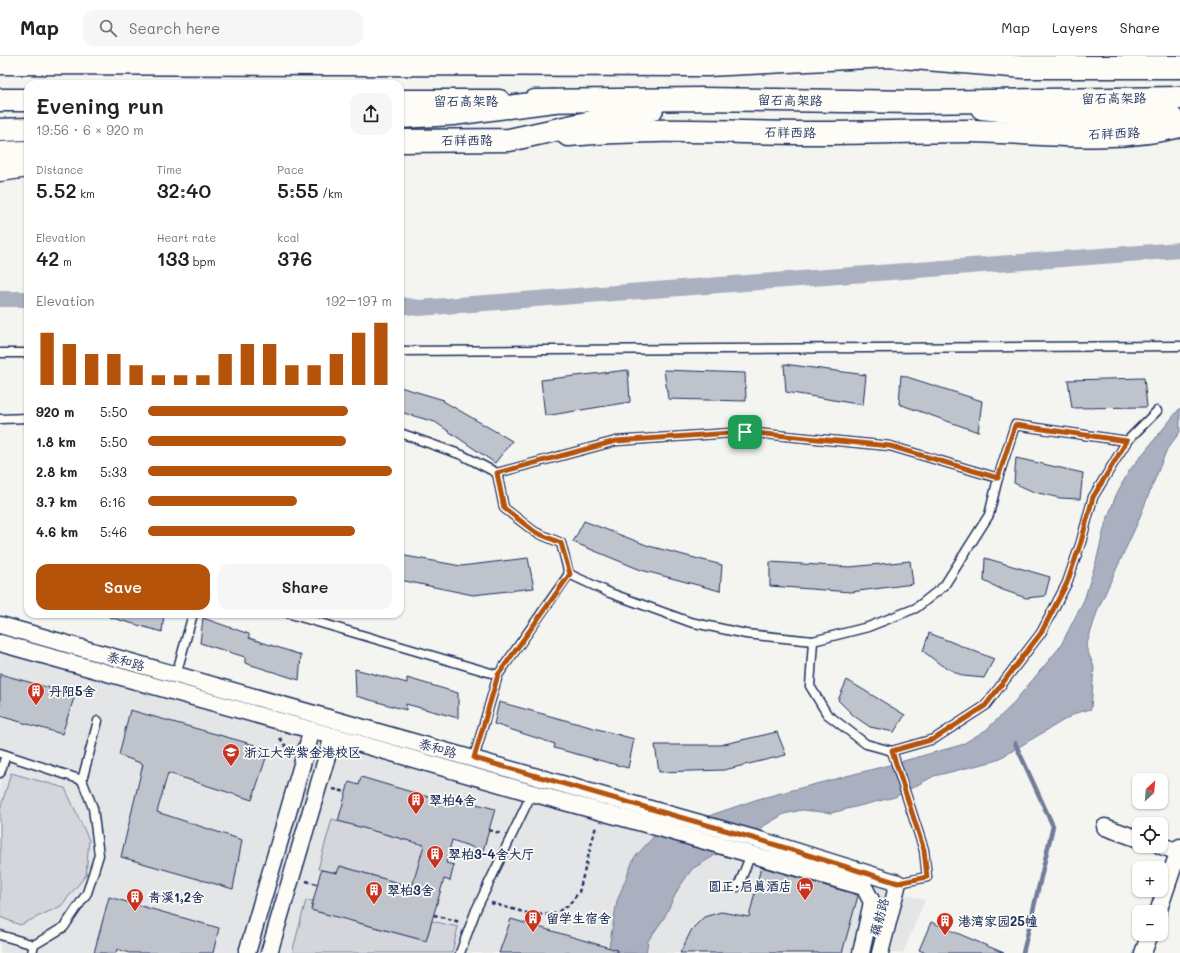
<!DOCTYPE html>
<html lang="en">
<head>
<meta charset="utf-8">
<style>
	body { margin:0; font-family:Mali,"LXGW WenKai TC",sans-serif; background:#f6f6f6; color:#222; height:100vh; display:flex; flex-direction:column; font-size:15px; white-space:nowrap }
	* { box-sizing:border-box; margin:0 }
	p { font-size:13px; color:#767676 }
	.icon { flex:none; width:22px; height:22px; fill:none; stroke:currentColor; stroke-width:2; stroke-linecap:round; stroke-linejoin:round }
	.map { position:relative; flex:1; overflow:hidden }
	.side { position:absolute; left:24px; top:24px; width:380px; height:538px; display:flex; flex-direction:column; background:#fff; border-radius:12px; box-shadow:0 1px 3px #0004 }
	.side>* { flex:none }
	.needle { width:26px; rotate:26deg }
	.fabs { position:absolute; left:1132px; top:717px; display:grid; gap:8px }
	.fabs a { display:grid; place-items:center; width:36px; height:36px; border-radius:8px; background:#fff; box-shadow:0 1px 3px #0004; font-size:20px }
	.pin { position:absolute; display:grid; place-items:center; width:34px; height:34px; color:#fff; margin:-17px; border-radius:8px; box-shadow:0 2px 6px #0006 }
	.round { display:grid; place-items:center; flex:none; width:42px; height:42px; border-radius:12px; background:#f6f6f6 }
	.summary { display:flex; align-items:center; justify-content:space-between; height:68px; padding:0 12px }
	h1 { font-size:22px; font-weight:600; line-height:30px }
	.stats { display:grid; grid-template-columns:repeat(3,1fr); gap:6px; height:68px; padding:4px 12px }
	.stats div { display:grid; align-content:center }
	.stats b { font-size:20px; font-weight:600 }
	.stats small { font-size:11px; font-weight:400 }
	.stats p { font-size:11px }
	.chart { height:112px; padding:8px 12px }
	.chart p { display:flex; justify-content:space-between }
	.chart svg { width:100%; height:72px; margin-top:4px; stroke:#b45309; stroke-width:6 }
	.primary-button { display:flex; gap:8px; margin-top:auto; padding:8px 12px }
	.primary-button a { flex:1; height:46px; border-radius:12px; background:#b45309; color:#fff; font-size:16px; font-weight:600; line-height:46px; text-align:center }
	.primary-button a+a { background:#f6f6f6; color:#222 }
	ul { padding:0 12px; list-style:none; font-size:13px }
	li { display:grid; grid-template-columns:64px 48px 1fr; align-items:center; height:30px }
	li i { height:10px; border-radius:5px; background:#b45309 }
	header { display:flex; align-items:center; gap:24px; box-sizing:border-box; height:56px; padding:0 20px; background:#fff; border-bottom:1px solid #e0e0e0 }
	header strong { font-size:19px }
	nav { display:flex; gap:22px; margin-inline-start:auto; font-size:14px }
	.search { width:280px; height:36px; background:#f6f6f6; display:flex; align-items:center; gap:10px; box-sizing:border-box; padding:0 14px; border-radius:12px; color:#767676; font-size:15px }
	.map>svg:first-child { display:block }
	.built { fill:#e4e5e6 }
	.green { fill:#d4d6db; stroke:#78829c }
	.water { fill:#aab0bf; stroke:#717c98 }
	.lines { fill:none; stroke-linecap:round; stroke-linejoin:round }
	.stream { stroke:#717c98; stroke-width:4.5 }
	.canal { stroke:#aab0bf; stroke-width:16 }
	.building { fill:#bfc3cc; stroke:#1b2f5e }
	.service-casing { stroke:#1b2f5e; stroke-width:11 }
	.minor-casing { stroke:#1b2f5e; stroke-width:19 }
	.primary-casing { stroke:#1b2f5e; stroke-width:25 }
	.trunk-casing { stroke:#1b2f5e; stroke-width:25 }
	.motorway-casing { stroke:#1b2f5e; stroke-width:25 }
	.path { stroke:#1b2f5e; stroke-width:2.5; stroke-dasharray:4 3; stroke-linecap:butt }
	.service { stroke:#fdfcf7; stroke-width:8 }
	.minor { stroke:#fdfcf7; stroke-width:16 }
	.primary { stroke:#fdfcf7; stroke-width:22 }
	.trunk { stroke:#fdfcf7; stroke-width:22 }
	.motorway { stroke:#fdfcf7; stroke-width:22 }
	.route-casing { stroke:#fff; stroke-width:8 }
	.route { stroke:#b45309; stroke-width:5 }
	.labels { text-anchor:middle; stroke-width:3.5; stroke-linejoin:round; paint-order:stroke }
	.street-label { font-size:13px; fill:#1b2f5e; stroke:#fdfcf7 }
	.poi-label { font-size:13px; font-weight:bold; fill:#1b2f5e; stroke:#fdfcf7; text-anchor:start }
</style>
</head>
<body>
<header>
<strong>Map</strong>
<div class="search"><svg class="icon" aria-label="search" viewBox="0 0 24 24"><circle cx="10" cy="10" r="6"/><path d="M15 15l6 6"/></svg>Search here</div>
<nav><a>Map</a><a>Layers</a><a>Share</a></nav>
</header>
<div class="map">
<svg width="1180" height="897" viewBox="0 0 1180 897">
	<rect width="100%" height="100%" fill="#f4f4f1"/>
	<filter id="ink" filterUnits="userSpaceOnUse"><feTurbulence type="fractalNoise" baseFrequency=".025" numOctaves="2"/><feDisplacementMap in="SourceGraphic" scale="8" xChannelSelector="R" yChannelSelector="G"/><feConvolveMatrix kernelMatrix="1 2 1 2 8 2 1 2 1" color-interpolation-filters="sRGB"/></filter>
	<g filter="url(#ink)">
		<polygon class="built" points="0,578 925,844 903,897 0,897"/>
		<g class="green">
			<polygon points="11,717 65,732 89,784 86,819 61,850 20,869 0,861 0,754"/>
			<polygon points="332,763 431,791 419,833 340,810 337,817 318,813"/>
			<polygon points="306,844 313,845 311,854 426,885 432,865 458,871 452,897 292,897"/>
		</g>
		<polygon class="water" points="1180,352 1180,376 1167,393 1137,468 1098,553 1086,591 1094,611 1091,653 1076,657 995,705 934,720 895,741 831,757 802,754 784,758 692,813 678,833 664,862 648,885 646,897 608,897 617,845 634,802 656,778 758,743 889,709 961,689 986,674 1010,651 1060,591 1084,544 1096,506 1105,469 1116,439 1129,415"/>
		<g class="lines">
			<polyline class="stream" points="1015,687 1053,770 1023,897"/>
			<g class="canal">
				<polyline points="0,243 28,243"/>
				<polyline points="400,249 419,252 1180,194"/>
			</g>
		</g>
		<g class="building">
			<polygon points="784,308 866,319 863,349 786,336"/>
			<polygon points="628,314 630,346 545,360 541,324"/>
			<polygon points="664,314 745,317 746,345 668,343"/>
			<polygon points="901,319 982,345 978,376 899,348"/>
			<polygon points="1144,322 1147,351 1072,352 1068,324"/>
			<polygon points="400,331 444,344 443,345 512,385 495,407 435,366 400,356"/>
			<polygon points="1016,402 1083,417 1080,443 1060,442 1034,436 1014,427"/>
			<polygon points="584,465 649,490 722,509 720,535 641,514 573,486"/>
			<polygon points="400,499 461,510 528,502 534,532 473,539 400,524"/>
			<polygon points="985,502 1050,521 1045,540 1026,542 1003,534 984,525"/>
			<polygon points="910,505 913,528 851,536 770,530 770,506 850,511"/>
			<polygon points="110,558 164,558 162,576 109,561"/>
			<polygon points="203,562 249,578 249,582 301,599 299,624 245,607 245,601 200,587"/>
			<polygon points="929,577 994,603 984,622 963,620 941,609 923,595"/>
			<polygon points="355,613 407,627 407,622 458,637 458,662 406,648 406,654 356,640"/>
			<polygon points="0,618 75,639 62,678 0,660"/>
			<polygon points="847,624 905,659 894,676 870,671 854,660 838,644"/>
			<polygon points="499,646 634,683 628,712 554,692 555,688 494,668"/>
			<polygon points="130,654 269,693 252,744 168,717 157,756 242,784 233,833 121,801 143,708 119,699"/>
			<polygon points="777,676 786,699 724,714 659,716 655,689 720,689"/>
			<polygon points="361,721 452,748 454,742 495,753 483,795 452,784 446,807 454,809 450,825 444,823 426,885 311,854 321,814 337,817 340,810 412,831 424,789 338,765 349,726 359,729"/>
			<polygon points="761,811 858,839 858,840 842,897 680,897 692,873 704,861 721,856 749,861"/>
			<polygon points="109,841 219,872 213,897 129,897 117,893 116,897 94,897"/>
			<polygon points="511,863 617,894 617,897 499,897"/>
			<polygon points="931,866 1004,897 926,897 919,894"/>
		</g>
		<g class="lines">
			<defs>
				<g id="service">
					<polyline points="400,295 1180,290"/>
					<polyline points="0,297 28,297"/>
					<polyline points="0,363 28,362"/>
					<polyline points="400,377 462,399 497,417 616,385 745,376 890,390 998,422"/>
					<polyline points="497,417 504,452 535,476 561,487 569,518"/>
					<polyline points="290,558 498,619"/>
					<polyline points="813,585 810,630 827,658 866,688 892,695"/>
					<polyline points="176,619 193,558"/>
					<polyline points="0,697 82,724"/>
					<polyline points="474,702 498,619 569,518 610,537 690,566 746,578 813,585 868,571 916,552 944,530 989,459 998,422 1015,369 1127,385"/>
					<polyline points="0,717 6,699"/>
					<polyline points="898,827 927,821 924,794 892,695 934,683 985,650 1041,577 1067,527 1081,486 1093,441 1127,385 1157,355"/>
					<polyline points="738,831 751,798"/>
					<polyline points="0,879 34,889"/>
					<polyline points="32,897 34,889 64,871 87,837 99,799 93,752 82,724 98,665"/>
					<polyline points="460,897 476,854 532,737"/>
				</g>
				<g id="minor">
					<polyline points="0,569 763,785 898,827 880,897"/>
					<polyline points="0,587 333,680 532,737 653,770 864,831 872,846 861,897"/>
					<polyline points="1105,771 1139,783"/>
					<polyline points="1161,790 1180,796"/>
					<polyline points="1158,856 1180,791"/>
					<polyline points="247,897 312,674"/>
					<polyline points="269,897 333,680"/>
					<polyline points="1143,897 1150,878"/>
				</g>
				<g id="primary">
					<polyline points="982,52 1056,60 1172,62"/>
					<path d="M568 79C651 71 734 77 817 77 869 77 920 75 971 75 1040 76 1112 87 1180 70"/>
					<polyline points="0,97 28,96"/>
				</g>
				<g id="trunk">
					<polyline points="0,7 707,9 889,0 1024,11 1180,11"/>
					<polyline points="0,44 28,44"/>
					<polyline points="400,45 499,45"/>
					<polyline points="535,45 701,43 919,46 1180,42"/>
					<polyline points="400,85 509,84 652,53"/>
					<polyline points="0,114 28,110"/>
				</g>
				<g id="motorway">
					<polyline points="400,61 453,58 554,45"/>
					<polyline points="0,74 28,73"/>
				</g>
			</defs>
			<use href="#service" class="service-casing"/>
			<use href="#minor" class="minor-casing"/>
			<use href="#primary" class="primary-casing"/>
			<use href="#trunk" class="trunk-casing"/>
			<use href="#motorway" class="motorway-casing"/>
			<g class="path">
				<polyline points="280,682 289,695"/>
				<polyline points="333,733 346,736"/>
				<polyline points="489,774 502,778"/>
				<polyline points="306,825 317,828"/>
				<polyline points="491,847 534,859 554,858 568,850 579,836 596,770"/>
				<polyline points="434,859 460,866"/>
			</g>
			<use href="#service" class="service"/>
			<use href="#minor" class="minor"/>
			<use href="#primary" class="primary"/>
			<use href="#trunk" class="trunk"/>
			<use href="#motorway" class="motorway"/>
		</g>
	</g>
	<g class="lines" filter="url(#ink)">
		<defs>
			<polygon id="route" points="1015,369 1127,385 1093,441 1081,486 1067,527 1041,577 985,650 934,683 892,695 924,794 927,821 898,827 763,785 474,702 498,619 570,518 561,487 535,476 504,452 497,417 616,385 745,376 890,390 998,422"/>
		</defs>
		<use href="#route" class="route-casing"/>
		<use href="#route" class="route"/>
	</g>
	<defs>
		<symbol id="building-pin" viewBox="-11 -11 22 30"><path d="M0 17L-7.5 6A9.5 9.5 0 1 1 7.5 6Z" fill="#c8321e" stroke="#fdfcf7"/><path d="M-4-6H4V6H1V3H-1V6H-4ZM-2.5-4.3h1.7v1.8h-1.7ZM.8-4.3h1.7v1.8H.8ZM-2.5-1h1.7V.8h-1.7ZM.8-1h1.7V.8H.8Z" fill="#fff"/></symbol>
		<symbol id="university-pin" viewBox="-11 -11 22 30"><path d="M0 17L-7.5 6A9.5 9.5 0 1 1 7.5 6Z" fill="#c8321e" stroke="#fdfcf7"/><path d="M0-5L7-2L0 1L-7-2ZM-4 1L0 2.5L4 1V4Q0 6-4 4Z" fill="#fff"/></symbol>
		<symbol id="hotel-pin" viewBox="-11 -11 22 30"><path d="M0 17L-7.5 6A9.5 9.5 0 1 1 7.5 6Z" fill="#c8321e" stroke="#fdfcf7"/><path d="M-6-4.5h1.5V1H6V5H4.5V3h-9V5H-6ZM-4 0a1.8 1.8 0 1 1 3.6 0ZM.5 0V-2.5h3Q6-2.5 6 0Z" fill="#fff"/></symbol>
	</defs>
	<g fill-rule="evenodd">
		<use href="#building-pin" x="26" y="625" width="20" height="27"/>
		<use href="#university-pin" x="221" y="686" width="20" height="27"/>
		<use href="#building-pin" x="406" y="734" width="20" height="27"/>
		<use href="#building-pin" x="425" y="788" width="20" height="27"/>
		<use href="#hotel-pin" x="795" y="820" width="20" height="27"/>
		<use href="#building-pin" x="364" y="824" width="20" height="27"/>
		<use href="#building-pin" x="125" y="831" width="20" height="27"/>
		<use href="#building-pin" x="523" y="852" width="20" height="27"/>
		<use href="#building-pin" x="935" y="855" width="20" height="27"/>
	</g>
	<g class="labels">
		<g class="street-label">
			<text transform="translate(1114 42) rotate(-1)" y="5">留石高架路</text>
			<text transform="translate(790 44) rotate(1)" y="5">留石高架路</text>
			<text x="466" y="50">留石高架路</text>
			<text transform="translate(790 76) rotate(1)" y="5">石祥西路</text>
			<text transform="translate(1114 77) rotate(-2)" y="5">石祥西路</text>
			<text x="467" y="89">石祥西路</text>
			<text transform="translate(126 605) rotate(16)" y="5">泰和路</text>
			<text transform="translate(438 692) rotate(16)" y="5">泰和路</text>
			<text transform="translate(879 861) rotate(-75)" y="5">藕舫路</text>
		</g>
		<g class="poi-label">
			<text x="49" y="640">丹阳5舍</text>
			<text x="244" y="701">浙江大学紫金港校区</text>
			<text x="429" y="749">翠柏4舍</text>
			<text x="448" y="803">翠柏3-4舍大厅</text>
			<text x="792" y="835" text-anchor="end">圆正·启真酒店</text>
			<text x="387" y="839">翠柏3舍</text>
			<text x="148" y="846">青溪1,2舍</text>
			<text x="546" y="867">留学生宿舍</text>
			<text x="958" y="870">港湾家园25幢</text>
		</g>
	</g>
</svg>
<div class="fabs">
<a><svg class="needle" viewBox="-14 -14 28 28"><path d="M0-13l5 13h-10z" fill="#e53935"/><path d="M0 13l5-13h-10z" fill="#767676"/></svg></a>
<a><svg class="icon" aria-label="locate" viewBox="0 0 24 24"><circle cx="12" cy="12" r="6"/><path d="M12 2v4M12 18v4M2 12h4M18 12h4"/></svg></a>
<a>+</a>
<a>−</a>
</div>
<div class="pin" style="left:745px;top:376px;background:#1e9e55"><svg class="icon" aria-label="arrive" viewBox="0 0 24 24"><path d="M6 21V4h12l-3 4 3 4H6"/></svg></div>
<section class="side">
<div class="summary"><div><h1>Evening run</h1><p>19:56 · 6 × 920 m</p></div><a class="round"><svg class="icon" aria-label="share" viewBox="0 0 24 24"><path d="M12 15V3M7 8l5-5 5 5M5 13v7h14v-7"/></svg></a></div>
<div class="stats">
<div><p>Distance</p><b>5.52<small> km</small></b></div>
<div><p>Time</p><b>32:40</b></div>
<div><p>Pace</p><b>5:55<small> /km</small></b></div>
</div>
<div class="stats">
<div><p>Elevation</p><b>42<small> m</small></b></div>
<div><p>Heart rate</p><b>133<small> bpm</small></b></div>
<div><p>kcal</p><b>376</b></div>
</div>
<div class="chart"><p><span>Elevation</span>192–197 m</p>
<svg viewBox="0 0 160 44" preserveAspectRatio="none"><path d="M5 44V12M15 44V19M25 44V25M35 44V25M45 44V32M55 44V38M65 44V38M75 44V38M85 44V25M95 44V19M105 44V19M115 44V32M125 44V32M135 44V25M145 44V12M155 44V6"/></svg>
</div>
<ul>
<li><b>920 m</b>5:50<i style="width:82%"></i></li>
<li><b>1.8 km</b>5:50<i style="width:81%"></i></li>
<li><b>2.8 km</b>5:33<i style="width:100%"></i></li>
<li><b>3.7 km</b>6:16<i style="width:61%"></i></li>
<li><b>4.6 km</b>5:46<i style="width:85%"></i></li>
</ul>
<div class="primary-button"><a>Save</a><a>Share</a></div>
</section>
</div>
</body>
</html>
